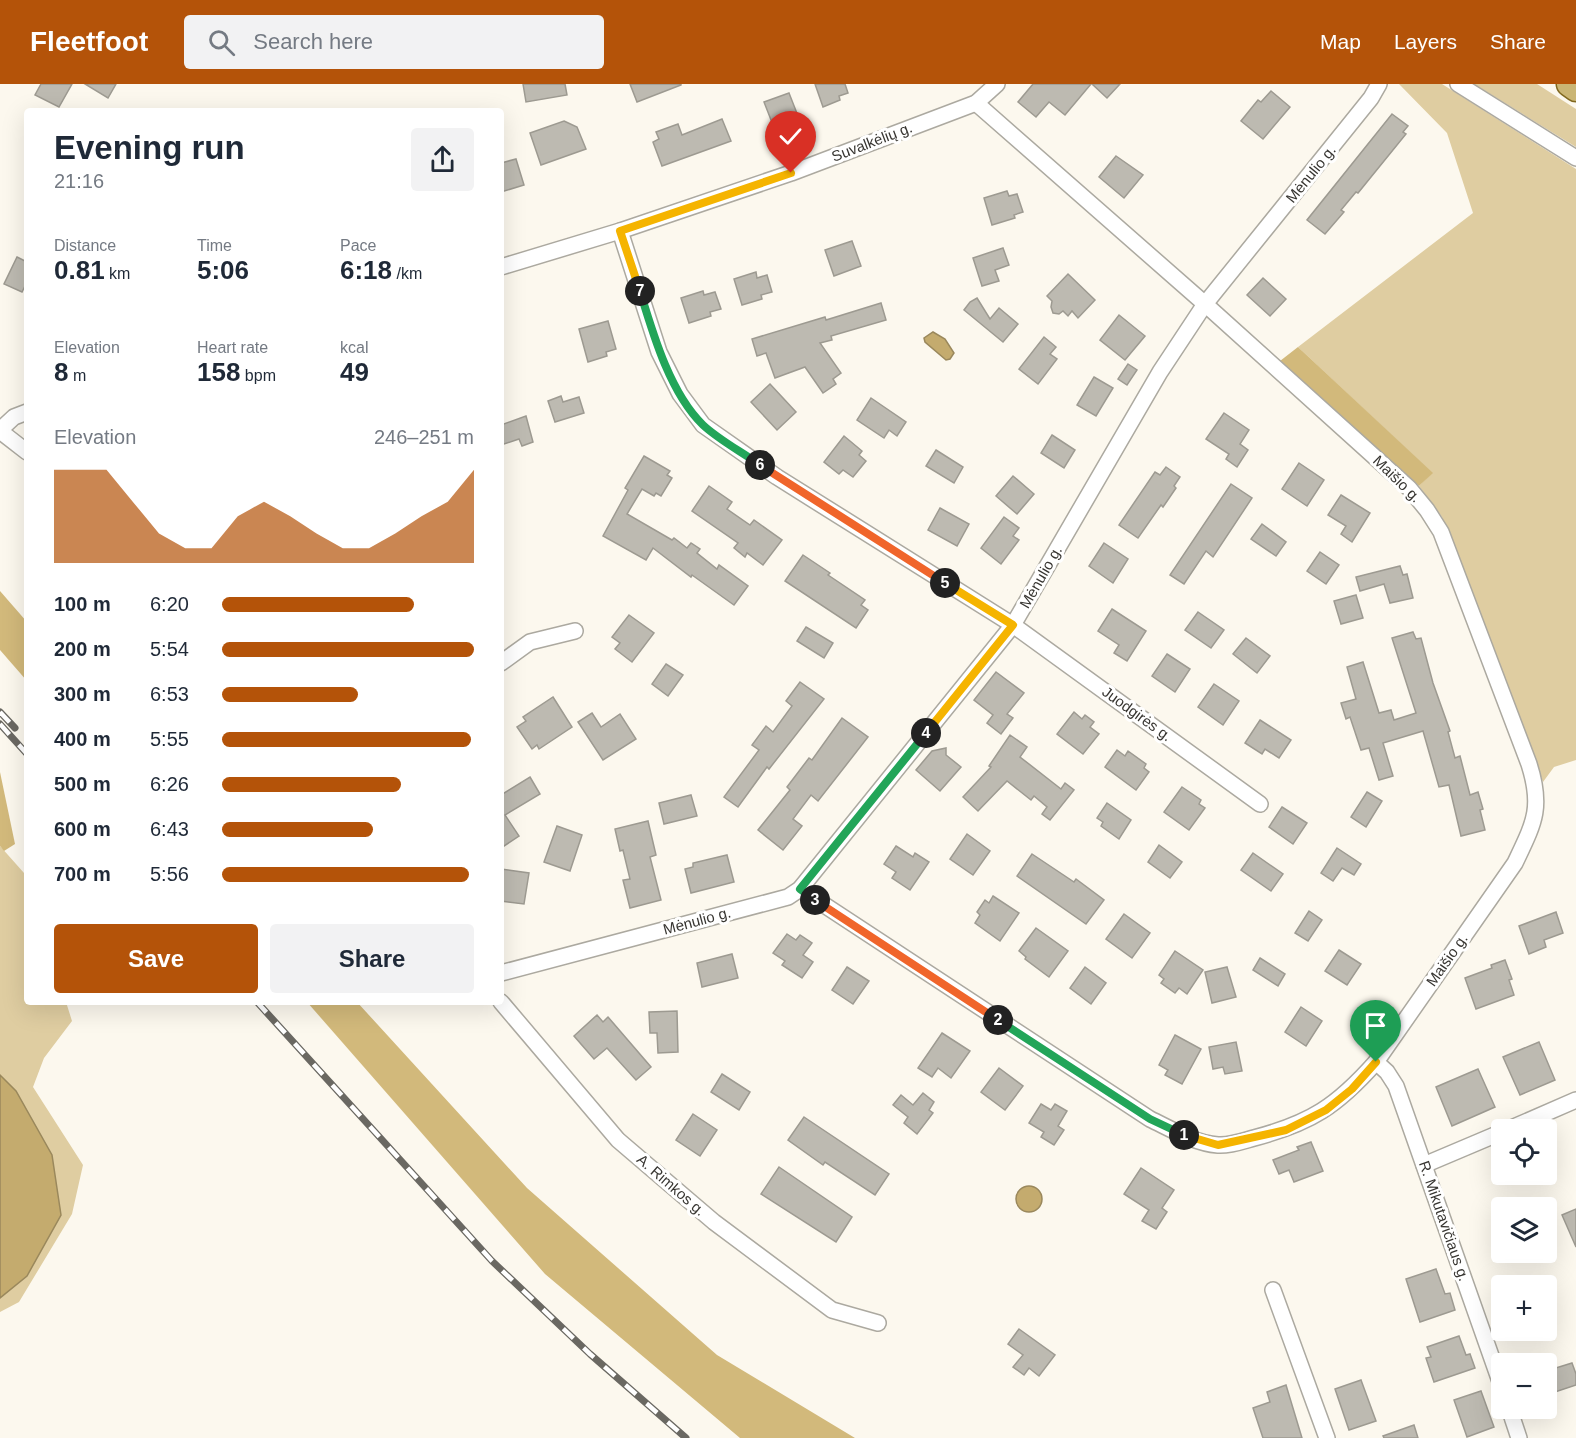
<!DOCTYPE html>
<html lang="en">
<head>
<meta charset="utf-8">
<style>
	body { margin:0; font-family:Helvetica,sans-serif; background:#f2f2f3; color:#1f2937; height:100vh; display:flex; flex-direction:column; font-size:22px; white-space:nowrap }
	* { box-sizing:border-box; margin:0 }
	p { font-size:20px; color:#747a83 }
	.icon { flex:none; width:33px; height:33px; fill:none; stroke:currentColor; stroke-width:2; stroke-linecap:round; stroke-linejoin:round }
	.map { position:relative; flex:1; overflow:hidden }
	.drawer { position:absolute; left:24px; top:24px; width:480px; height:897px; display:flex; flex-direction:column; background:#fff; border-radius:6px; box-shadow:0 6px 24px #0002 }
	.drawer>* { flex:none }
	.fabs { position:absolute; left:1491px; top:1035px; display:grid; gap:12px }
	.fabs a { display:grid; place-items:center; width:66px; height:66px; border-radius:6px; background:#fff; box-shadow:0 6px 24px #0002; font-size:30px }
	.pin { position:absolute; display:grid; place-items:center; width:51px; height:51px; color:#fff; margin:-62px -26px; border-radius:50% 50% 50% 0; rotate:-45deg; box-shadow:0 0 6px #0007 }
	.pin .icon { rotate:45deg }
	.km { position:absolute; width:30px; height:30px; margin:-15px; border-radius:50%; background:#222; color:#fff; font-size:16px; line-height:30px; text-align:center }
	.round { display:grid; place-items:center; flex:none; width:63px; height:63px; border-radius:6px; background:#f2f2f3 }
	.overview { display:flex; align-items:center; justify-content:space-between; height:102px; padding:0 30px }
	h1 { font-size:33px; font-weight:700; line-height:45px }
	.metrics { display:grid; grid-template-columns:repeat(3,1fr); gap:9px; height:102px; padding:6px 30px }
	.metrics div { display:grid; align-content:center }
	.metrics b { font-size:26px; font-weight:700 }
	.metrics small { font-size:16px; font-weight:400 }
	.metrics p { font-size:16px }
	.chart { height:168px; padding:12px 30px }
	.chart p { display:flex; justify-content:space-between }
	.chart svg { width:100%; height:108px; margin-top:6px; fill:#b45309; opacity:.7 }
	.button { display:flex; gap:12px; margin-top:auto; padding:12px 30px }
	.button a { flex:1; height:69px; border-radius:6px; background:#b45309; color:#fff; font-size:24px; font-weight:700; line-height:69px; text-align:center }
	.button a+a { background:#f2f2f3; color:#1f2937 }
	ul { padding:0 30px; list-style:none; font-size:20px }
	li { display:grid; grid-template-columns:96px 72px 1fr; align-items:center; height:45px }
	li i { height:15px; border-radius:8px; background:#b45309 }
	header { display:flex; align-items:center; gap:36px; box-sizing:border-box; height:84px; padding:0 30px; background:#b45309; color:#fff }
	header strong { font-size:28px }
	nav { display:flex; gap:33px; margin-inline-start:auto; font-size:21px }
	.search { width:420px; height:54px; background:#f2f2f3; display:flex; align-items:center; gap:15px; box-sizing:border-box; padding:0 21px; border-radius:6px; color:#747a83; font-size:22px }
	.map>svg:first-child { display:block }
	.green { fill:#dfcda1 }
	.forest { fill:#d2b97b }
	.water { fill:#c4ab6e; stroke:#9a885c; stroke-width:1.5 }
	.building { fill:#bdbab1; stroke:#9d9a91; stroke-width:1.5 }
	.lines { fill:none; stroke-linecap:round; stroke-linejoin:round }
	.street-casing { stroke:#aca9a0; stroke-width:18 }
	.primary-casing { stroke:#806820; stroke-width:27 }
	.street { stroke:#fff; stroke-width:15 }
	.primary { stroke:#cab574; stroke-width:24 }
	.rail-casing { stroke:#6a6862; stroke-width:7 }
	.rail { stroke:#fff; stroke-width:4.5; stroke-dasharray:14; stroke-linecap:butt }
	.split-1-casing { stroke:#fff; stroke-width:12 }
	.split-2-casing { stroke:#fff; stroke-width:12 }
	.split-3-casing { stroke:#fff; stroke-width:12 }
	.split-4-casing { stroke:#fff; stroke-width:12 }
	.split-5-casing { stroke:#fff; stroke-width:12 }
	.split-6-casing { stroke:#fff; stroke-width:12 }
	.split-7-casing { stroke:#fff; stroke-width:12 }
	.split-8-casing { stroke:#fff; stroke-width:12 }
	.split-1 { stroke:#f5b400; stroke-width:8 }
	.split-2 { stroke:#22a559; stroke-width:8 }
	.split-3 { stroke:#f0652b; stroke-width:8 }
	.split-4 { stroke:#22a559; stroke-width:8 }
	.split-5 { stroke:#f5b400; stroke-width:8 }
	.split-6 { stroke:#f0652b; stroke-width:8 }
	.split-7 { stroke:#22a559; stroke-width:8 }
	.split-8 { stroke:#f5b400; stroke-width:8 }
	.labels { text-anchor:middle; stroke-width:6; stroke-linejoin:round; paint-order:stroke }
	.street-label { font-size:15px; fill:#373531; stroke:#fff }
</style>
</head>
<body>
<header>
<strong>Fleetfoot</strong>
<div class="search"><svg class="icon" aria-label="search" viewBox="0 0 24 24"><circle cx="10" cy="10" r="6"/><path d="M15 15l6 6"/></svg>Search here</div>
<nav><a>Map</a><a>Layers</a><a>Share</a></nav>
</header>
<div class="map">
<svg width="1576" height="1354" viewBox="0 0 1576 1354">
	<rect width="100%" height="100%" fill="#fcf8ee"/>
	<g class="green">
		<polygon points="1399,0 1442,0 1576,85 1576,676 1554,683 1543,698 1442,433 1419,402 1432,389 1298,263 1473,129 1447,49"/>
		<polygon points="1474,0 1537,0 1576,25 1576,63"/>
		<polygon points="0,762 24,789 27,799 27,918 66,918 72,937 44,974 33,1003 83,1081 72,1130 19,1218 0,1228 0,1214 27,1192 16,1007 0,991"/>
	</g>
	<g class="forest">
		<polygon points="1298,263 1433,389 1419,402 1280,277"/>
		<polygon points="0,507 27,538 27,597 0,566"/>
		<polygon points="0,688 15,760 4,767 0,762"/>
		<polygon points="307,918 357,918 527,1104 717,1271 855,1354 740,1354 545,1190"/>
	</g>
	<g class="water">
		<polygon points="933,248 945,255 954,269 950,275 946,276 925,258 924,254"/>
		<polygon points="0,991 16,1007 52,1071 61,1131 27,1192 0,1214"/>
		<circle cx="1029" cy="1115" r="13"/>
	</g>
	<g class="building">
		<polygon points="41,0 72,0 59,23 35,11"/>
		<polygon points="85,0 116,0 108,14"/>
		<polygon points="523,0 565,0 567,11 526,18"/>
		<polygon points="630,0 681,0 681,1 637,18"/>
		<polygon points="815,0 845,0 848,9 839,12 840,16 823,23"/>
		<polygon points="1033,0 1091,0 1065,31 1049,18 1036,33 1018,18"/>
		<polygon points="1092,0 1120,0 1107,14"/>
		<polygon points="1271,7 1290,23 1263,55 1241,37 1258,16 1261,18"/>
		<polygon points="789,9 798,32 773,41 764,18"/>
		<polygon points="1392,30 1408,42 1403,48 1406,50 1358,109 1356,108 1341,126 1344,128 1325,150 1307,136"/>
		<polygon points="722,35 731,57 662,82 653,58 659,55 656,48 678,40 682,51"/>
		<polygon points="564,37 577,43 586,65 541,81 530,49"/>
		<polygon points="1116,72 1143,91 1124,114 1099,93"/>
		<polygon points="516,75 524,101 501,108 501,79"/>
		<polygon points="1007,107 1009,112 1017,110 1023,128 1014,131 1015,134 992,141 984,114"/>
		<polygon points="852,157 861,182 834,192 825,166"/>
		<polygon points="1003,164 1009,181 995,186 999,197 982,202 973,174"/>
		<polygon points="17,173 27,178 27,198 22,208 4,200"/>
		<polygon points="756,188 757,194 767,191 772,208 761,211 762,215 742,221 734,195"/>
		<polygon points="1068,190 1095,216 1078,234 1072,227 1068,232 1063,227 1059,230 1053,229 1051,223 1052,217 1047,212"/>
		<polygon points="1263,194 1286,215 1270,232 1247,211"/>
		<polygon points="703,207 704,211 715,208 721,225 710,228 711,232 689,239 681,214"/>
		<polygon points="977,214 990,235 999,224 1018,240 1003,258 964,226 970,218"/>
		<polygon points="881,219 886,236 831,252 832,256 820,259 841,289 833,295 836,300 823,309 805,283 775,294 766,269 757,272 752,255 825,233 826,236"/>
		<polygon points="1119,231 1145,252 1125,276 1100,256"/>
		<polygon points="608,237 616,265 606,268 607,272 588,278 579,245"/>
		<polygon points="1044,253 1056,263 1050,270 1057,275 1038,300 1019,285"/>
		<polygon points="1128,280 1137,286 1127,301 1118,295"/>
		<polygon points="1094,293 1113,304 1096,332 1077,321"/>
		<polygon points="770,300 796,328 777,346 751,318"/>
		<polygon points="561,312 563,318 579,313 584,329 555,338 548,317"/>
		<polygon points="871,314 906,338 897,352 889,346 884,354 857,336"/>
		<polygon points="1224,329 1249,346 1240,360 1248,366 1237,383 1226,375 1229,370 1206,355"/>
		<polygon points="526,332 533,358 522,362 519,355 501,361 501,341"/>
		<polygon points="1052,351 1075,366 1064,384 1041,369"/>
		<polygon points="844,352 862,367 859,371 866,377 853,393 843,386 839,390 824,378"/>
		<polygon points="936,366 963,383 954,399 926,382"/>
		<polygon points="644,372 670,387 667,391 672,394 661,412 656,409 654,412 642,405 627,430 672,456 674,454 687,464 691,459 700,465 697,469 717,485 719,481 748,502 734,521 692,491 691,493 653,464 646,476 603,452 628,406 625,404"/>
		<polygon points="1299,379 1324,396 1307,422 1282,405"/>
		<polygon points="1166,383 1180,393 1174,402 1176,404 1163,423 1161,421 1138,454 1119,441 1155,388 1160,391"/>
		<polygon points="1013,392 1034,410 1017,430 996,412"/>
		<polygon points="1231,400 1252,414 1213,473 1206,467 1184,500 1170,491"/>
		<polygon points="709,402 732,418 727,425 750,441 754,436 782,456 763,481 747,469 745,473 734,464 738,459 692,427"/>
		<polygon points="1341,411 1370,429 1352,458 1341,450 1346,442 1328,431"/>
		<polygon points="940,424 969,440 957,462 928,446"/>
		<polygon points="1004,433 1019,444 1013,452 1019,456 1001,480 981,464"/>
		<polygon points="1262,440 1286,458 1276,472 1251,455"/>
		<polygon points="1104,459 1128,475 1113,499 1089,482"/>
		<polygon points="1320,468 1339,481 1326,500 1307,487"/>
		<polygon points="803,471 830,489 828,491 865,516 861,521 868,526 856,544 785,497"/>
		<polygon points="1400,482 1403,491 1407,490 1413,514 1390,519 1384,500 1360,507 1356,493"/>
		<polygon points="1356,511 1363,534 1341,540 1334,517"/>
		<polygon points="1112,525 1146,547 1127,577 1114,569 1119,561 1098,547"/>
		<polygon points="1198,528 1224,546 1211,564 1185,546"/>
		<polygon points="629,531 654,549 632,578 615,565 620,559 612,553"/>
		<polygon points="806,543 833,559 824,574 797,557"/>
		<polygon points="1413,548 1416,555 1421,554 1433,599 1450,647 1448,648 1455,674 1460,672 1470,711 1478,708 1483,725 1480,726 1485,746 1461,752 1449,701 1439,703 1423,647 1383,659 1393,692 1379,696 1369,664 1361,666 1350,633 1346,635 1341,619 1356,615 1347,583 1363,578 1379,629 1391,626 1394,636 1416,629 1392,554"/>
		<polygon points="1246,554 1270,572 1257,589 1233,570"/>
		<polygon points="1167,570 1190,585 1175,608 1152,592"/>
		<polygon points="666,580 683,591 668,612 652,600"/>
		<polygon points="996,588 1024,609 1007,630 1013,634 1001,650 987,639 993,631 974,616"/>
		<polygon points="800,598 824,615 769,685 767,683 738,723 724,713 759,666 752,661 766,642 773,648 792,622 786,617"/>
		<polygon points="1214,600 1239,617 1223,641 1198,623"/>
		<polygon points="553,613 572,643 539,665 537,661 532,665 517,643 526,637 523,633"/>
		<polygon points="1074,628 1082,635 1085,631 1094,638 1090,643 1099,650 1083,670 1057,650"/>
		<polygon points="592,629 601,643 620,630 636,655 603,676 578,638"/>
		<polygon points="842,634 868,653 818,717 811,711 793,735 802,742 783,766 758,746 790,706 787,703 809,674 812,676"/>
		<polygon points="1260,636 1291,656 1279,674 1265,665 1262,670 1245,659"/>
		<polygon points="1010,651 1027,663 1020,673 1061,705 1065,699 1074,706 1050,736 1042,730 1047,723 1034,712 1031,716 1007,697 978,727 963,713 991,683 989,682"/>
		<polygon points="946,664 946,671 961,683 940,707 916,686 932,667"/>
		<polygon points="1117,666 1125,672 1128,667 1146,680 1144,684 1149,688 1136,706 1105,683"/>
		<polygon points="530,693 540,710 505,731 519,752 501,764 501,711"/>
		<polygon points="1182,703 1201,716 1199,720 1205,724 1189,746 1164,728"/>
		<polygon points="1367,708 1382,717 1366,743 1351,733"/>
		<polygon points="691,711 697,732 664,740 659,719"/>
		<polygon points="1107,719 1131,736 1119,755 1101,742 1103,738 1097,734"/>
		<polygon points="1282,723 1307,739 1293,760 1269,743"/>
		<polygon points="648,737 656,771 650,773 661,816 630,824 623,796 630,795 623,766 620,767 615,745"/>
		<polygon points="557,742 582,751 570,787 544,778"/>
		<polygon points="967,750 990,767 973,791 950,775"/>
		<polygon points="1159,761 1182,778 1170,794 1148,778"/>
		<polygon points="896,762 913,773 915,769 929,778 910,806 892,794 896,788 884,780"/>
		<polygon points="1337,764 1361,780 1354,791 1342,784 1333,797 1321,789"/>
		<polygon points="1253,769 1283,790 1271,807 1241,786"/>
		<polygon points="1032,770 1074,798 1076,795 1104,816 1086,840 1017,792"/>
		<polygon points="727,771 734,798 691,809 685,785 693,783 693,779"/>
		<polygon points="501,785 529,789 524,820 501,817"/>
		<polygon points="993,812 1019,829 1000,857 975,839 980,831 977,828 985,816 989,819"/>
		<polygon points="1309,827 1322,836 1308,857 1295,849"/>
		<polygon points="1556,828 1563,849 1544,856 1546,863 1529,870 1519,842"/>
		<polygon points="1124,830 1150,849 1132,874 1106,855"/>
		<polygon points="1036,844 1068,867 1049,893 1025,875 1026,873 1019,867"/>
		<polygon points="787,850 796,856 800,851 812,859 803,871 813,878 802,894 782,881 785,877 773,869"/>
		<polygon points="1339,866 1361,880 1347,901 1325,887"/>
		<polygon points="1175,867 1203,886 1187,910 1179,904 1175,909 1161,899 1164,895 1159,891"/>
		<polygon points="732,870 738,894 702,903 697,879"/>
		<polygon points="1260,874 1285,890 1278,902 1253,886"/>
		<polygon points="1505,876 1512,895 1509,896 1514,911 1476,925 1465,894 1492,884 1491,881"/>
		<polygon points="847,883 869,897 853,920 832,906"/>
		<polygon points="1085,883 1106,899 1091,920 1070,904"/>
		<polygon points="1227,883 1236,913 1212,919 1205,888"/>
		<polygon points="1301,923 1322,937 1306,962 1285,948"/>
		<polygon points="677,927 678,968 658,969 657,949 650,949 649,928"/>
		<polygon points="597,931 603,938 608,933 651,983 636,996 607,964 594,975 574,952"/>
		<polygon points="942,949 970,967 951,994 938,984 932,993 918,984"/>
		<polygon points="1175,951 1201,965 1182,1000 1165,991 1168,986 1159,981"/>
		<polygon points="1236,958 1242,987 1225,990 1223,983 1213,985 1209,963"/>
		<polygon points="1539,958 1555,996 1520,1011 1503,973"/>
		<polygon points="999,984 1023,1002 1005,1026 981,1008"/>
		<polygon points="1478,985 1495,1023 1452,1042 1436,1003"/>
		<polygon points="722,990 750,1008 739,1026 711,1008"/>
		<polygon points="923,1009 934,1018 929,1026 933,1029 917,1050 904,1039 908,1033 893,1021 901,1011 913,1021"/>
		<polygon points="1041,1020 1051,1026 1055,1020 1067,1027 1058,1042 1064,1046 1054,1061 1041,1053 1044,1048 1029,1039"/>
		<polygon points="693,1030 717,1046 700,1072 676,1056"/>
		<polygon points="804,1033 889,1090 875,1111 825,1078 823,1081 788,1056"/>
		<polygon points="1311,1058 1323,1087 1294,1098 1289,1086 1279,1090 1273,1076 1299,1066 1297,1063"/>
		<polygon points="779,1083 852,1133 836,1158 761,1110"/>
		<polygon points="1141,1084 1174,1106 1162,1124 1167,1128 1156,1145 1142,1137 1149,1126 1124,1110"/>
		<polygon points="1576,1125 1576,1163 1562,1131"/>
		<polygon points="1436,1185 1445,1210 1450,1209 1455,1226 1420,1238 1406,1195"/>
		<polygon points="1019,1245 1055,1271 1039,1292 1029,1284 1024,1291 1013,1283 1023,1271 1008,1260"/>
		<polygon points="1459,1252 1466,1271 1470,1270 1475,1284 1434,1298 1426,1274 1431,1273 1427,1263"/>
		<polygon points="1572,1279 1576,1290 1576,1301 1546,1311 1546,1287"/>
		<polygon points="1361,1296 1376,1337 1349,1346 1335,1305"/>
		<polygon points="1286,1301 1302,1354 1263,1354 1253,1324 1270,1318 1267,1308"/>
		<polygon points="1481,1307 1494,1343 1467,1353 1454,1316"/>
		<polygon points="1414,1341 1418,1354 1384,1354 1383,1352"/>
	</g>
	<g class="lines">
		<defs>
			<g id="street">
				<polyline points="1458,0 1576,74"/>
				<polyline points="620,147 659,268 680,310 703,341 777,393 1013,541 1260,720"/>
				<polyline points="501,183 620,147 791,89 976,19 997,0"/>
				<polyline points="0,346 14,333 27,328"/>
				<polyline points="0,347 27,368"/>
				<polyline points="501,579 530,558 575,547"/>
				<path d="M800 805 1150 1035C1171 1045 1194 1059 1218 1061 1230 1062 1243 1057 1254 1054 1311 1039 1337 1022 1376 978L1515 779C1534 739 1543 724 1529 680L1441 448 1427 426 1409 404 1205 220 976 19"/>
				<polyline points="501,889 788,813 800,805 1013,541 1160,288 1205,220 1371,14 1379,0"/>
				<polyline points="501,918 618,1056 714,1138 832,1226 878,1239"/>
				<polyline points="1376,978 1387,988 1396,1002 1502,1303"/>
				<polyline points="1507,1046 1576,1016"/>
				<polyline points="1424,1081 1502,1048"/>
				<polyline points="1273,1206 1327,1354"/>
				<polyline points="1509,1324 1519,1354"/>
			</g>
			<polyline id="primary" points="1569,0 1576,5"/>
		</defs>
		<use href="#street" class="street-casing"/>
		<use href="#primary" class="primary-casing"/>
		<use href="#street" class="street"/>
		<use href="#primary" class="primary"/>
		<defs>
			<g id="rail">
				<polyline points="0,628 15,644"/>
				<polyline points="0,640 27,670"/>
				<polyline points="257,918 492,1177 590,1270 686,1354"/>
			</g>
		</defs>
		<use href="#rail" class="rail-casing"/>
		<use href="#rail" class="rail"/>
	</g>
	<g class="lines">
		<defs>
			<polyline id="split-1" points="1184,1051 1218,1061 1286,1046 1326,1026 1352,1005 1376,978"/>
			<polyline id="split-2" points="998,936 1150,1035 1184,1051"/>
			<polyline id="split-3" points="815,816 998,936"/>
			<polyline id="split-4" points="815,816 800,805 926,649"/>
			<polyline id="split-5" points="926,649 1013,541 945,499"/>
			<polyline id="split-6" points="760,381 945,499"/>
			<path id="split-7" d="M640 207C653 250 670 309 703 341 719 356 742 368 760 381"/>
			<polyline id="split-8" points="640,207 620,147 791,89"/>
		</defs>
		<use href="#split-1" class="split-1-casing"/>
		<use href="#split-2" class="split-2-casing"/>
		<use href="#split-3" class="split-3-casing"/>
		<use href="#split-4" class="split-4-casing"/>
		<use href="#split-5" class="split-5-casing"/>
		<use href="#split-6" class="split-6-casing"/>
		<use href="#split-7" class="split-7-casing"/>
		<use href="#split-8" class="split-8-casing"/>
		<use href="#split-1" class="split-1"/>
		<use href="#split-2" class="split-2"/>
		<use href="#split-3" class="split-3"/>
		<use href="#split-4" class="split-4"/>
		<use href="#split-5" class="split-5"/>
		<use href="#split-6" class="split-6"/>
		<use href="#split-7" class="split-7"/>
		<use href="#split-8" class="split-8"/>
	</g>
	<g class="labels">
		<g class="street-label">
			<text transform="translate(872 58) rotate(-21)" y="5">Suvalkėlių g.</text>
			<text transform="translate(1311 90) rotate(-51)" y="5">Mėnulio g.</text>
			<text transform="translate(1397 395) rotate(44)" y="5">Maišio g.</text>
			<text transform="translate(1041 493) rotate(-60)" y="5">Mėnulio g.</text>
			<text transform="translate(1137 630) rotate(36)" y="5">Juodgirės g.</text>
			<text transform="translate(697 837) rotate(-15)" y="5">Mėnulio g.</text>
			<text transform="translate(1447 876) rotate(-55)" y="5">Maišio g.</text>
			<text transform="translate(671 1101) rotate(41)" y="5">A. Rimkos g.</text>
			<text transform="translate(1444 1137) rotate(71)" y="5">R. Mikutavičiaus g.</text>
		</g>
	</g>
</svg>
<div class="fabs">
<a><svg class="icon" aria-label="locate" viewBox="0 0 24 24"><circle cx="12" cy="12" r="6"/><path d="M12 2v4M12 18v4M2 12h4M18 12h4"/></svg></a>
<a><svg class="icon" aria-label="layers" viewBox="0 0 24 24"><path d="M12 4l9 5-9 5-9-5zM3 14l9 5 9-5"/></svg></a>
<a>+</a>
<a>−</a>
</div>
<div class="pin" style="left:1376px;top:978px;background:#1e9e55"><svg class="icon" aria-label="arrive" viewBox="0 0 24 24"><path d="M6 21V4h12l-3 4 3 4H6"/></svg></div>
<div class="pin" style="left:791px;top:89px;background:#d93025"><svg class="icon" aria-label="check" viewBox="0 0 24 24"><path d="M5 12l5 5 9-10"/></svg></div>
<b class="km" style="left:1184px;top:1051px">1</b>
<b class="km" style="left:998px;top:936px">2</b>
<b class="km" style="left:815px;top:816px">3</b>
<b class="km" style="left:926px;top:649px">4</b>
<b class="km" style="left:945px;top:499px">5</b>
<b class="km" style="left:760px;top:381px">6</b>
<b class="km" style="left:640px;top:207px">7</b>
<section class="drawer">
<div class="overview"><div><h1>Evening run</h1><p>21:16</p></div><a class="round"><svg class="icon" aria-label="share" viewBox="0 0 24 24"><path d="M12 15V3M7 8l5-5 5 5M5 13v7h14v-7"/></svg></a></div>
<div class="metrics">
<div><p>Distance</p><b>0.81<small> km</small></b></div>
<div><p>Time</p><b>5:06</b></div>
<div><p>Pace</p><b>6:18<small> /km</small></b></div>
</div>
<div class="metrics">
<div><p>Elevation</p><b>8<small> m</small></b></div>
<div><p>Heart rate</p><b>158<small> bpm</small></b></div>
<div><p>kcal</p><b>49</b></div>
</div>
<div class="chart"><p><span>Elevation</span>246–251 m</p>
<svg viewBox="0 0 160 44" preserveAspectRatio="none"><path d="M0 44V6L10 6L20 6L30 19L40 32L50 38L60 38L70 25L80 19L90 25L100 32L110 38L120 38L130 32L140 25L150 19L160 6V44z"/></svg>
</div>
<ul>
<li><b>100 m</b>6:20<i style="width:76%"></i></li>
<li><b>200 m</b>5:54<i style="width:100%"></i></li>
<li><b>300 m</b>6:53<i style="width:54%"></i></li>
<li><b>400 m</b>5:55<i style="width:99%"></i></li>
<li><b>500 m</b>6:26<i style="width:71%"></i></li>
<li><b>600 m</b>6:43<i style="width:60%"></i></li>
<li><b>700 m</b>5:56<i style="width:98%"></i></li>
</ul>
<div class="button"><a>Save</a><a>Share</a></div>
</section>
</div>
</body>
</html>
